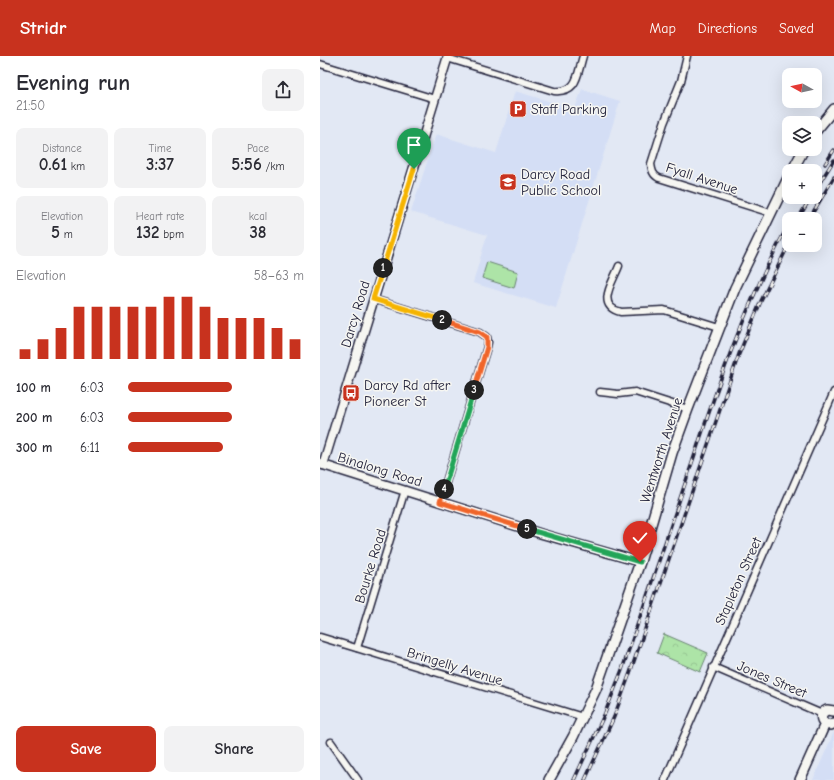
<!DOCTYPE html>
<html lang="en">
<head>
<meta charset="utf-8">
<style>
	body { margin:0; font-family:"Comic Neue",sans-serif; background:#f2f2f3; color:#2b2b33; height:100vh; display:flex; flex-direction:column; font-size:15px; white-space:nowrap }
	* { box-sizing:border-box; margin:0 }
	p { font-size:13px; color:#7c7c81 }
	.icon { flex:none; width:22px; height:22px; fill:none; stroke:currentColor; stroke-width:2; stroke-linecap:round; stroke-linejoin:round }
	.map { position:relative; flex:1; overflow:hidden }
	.side { display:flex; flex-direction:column; background:#fff; width:320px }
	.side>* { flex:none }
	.needle { width:26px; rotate:278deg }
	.controls { position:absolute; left:462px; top:12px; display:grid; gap:8px }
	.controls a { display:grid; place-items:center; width:40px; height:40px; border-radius:8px; background:#fff; box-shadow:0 4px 16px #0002; font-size:20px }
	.pin { position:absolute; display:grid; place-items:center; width:34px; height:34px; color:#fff; margin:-41px -17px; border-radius:50% 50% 50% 0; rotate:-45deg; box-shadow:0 0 4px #0007 }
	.pin .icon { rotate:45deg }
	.km { position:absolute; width:20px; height:20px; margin:-10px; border-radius:50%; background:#222; color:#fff; font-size:11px; line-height:20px; text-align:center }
	.round { display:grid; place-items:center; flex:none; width:42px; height:42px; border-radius:8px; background:#f2f2f3 }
	.summary { display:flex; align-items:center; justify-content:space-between; height:68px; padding:0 16px }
	h1 { font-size:22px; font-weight:600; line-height:30px }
	.metrics { display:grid; grid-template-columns:repeat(3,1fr); gap:6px; height:68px; padding:4px 16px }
	.metrics div { display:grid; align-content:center; border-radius:8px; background:#f2f2f3; text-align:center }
	.metrics b { font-size:17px; font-weight:600 }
	.metrics small { font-size:11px; font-weight:400 }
	.metrics p { font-size:11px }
	.chart { height:112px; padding:8px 16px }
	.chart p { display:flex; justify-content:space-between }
	.chart svg { width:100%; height:72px; margin-top:4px; stroke:#c8321e; stroke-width:6 }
	.cta { display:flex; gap:8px; margin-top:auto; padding:8px 16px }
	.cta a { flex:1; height:46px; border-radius:8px; background:#c8321e; color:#fff; font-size:16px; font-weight:600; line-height:46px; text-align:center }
	.cta a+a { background:#f2f2f3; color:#2b2b33 }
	ul { padding:0 16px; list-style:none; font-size:13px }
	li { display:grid; grid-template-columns:64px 48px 1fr; align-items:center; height:30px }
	li i { height:10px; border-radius:5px; background:#c8321e }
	header { display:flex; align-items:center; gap:24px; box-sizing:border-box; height:56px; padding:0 20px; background:#c8321e; color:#fff }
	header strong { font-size:19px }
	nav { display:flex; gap:22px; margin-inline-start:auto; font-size:14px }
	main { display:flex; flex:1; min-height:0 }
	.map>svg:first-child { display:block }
	.built { fill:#d4def5 }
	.park { fill:url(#park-crowns); stroke:#688371 }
	.pitch { fill:#ade4a7; stroke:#688371 }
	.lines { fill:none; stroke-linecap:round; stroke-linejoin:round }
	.minor-casing { stroke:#22223b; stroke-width:9 }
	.tertiary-casing { stroke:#22223b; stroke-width:11 }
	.secondary-casing { stroke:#22223b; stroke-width:12 }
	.minor { stroke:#f6f6f2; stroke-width:6 }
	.tertiary { stroke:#f6f6f2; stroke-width:8 }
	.secondary { stroke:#f6f6f2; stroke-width:9 }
	.rail-casing { stroke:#22223b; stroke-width:3.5 }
	.rail { stroke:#f6f6f2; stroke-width:2; stroke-dasharray:6; stroke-linecap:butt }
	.split-1-casing { stroke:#fff; stroke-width:8 }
	.split-2-casing { stroke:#fff; stroke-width:8 }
	.split-3-casing { stroke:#fff; stroke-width:8 }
	.split-4-casing { stroke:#fff; stroke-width:8 }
	.split-5-casing { stroke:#fff; stroke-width:8 }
	.split-6-casing { stroke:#fff; stroke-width:8 }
	.split-1 { stroke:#f5b400; stroke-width:5 }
	.split-2 { stroke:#f5b400; stroke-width:5 }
	.split-3 { stroke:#f0652b; stroke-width:5 }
	.split-4 { stroke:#22a559; stroke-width:5 }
	.split-5 { stroke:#f0652b; stroke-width:5 }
	.split-6 { stroke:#22a559; stroke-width:5 }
	.labels { text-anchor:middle; stroke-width:3; stroke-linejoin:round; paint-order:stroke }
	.poi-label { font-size:14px; fill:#22223b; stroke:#f6f6f2; text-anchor:start }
	.street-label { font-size:14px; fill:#22223b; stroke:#f6f6f2 }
</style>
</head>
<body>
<header>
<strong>Stridr</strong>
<nav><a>Map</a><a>Directions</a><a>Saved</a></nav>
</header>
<main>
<section class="side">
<div class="summary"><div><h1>Evening run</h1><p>21:50</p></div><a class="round"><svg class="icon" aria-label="share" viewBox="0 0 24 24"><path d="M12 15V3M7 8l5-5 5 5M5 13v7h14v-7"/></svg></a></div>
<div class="metrics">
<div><p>Distance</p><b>0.61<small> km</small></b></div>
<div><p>Time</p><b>3:37</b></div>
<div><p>Pace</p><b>5:56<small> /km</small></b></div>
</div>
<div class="metrics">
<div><p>Elevation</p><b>5<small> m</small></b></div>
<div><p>Heart rate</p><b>132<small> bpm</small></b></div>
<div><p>kcal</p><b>38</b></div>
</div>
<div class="chart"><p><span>Elevation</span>58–63 m</p>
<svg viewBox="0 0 160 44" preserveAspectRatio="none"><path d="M5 44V38M15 44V32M25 44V25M35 44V12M45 44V12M55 44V12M65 44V12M75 44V12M85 44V6M95 44V6M105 44V12M115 44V19M125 44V19M135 44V19M145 44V25M155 44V32"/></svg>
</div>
<ul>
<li><b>100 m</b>6:03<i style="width:59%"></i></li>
<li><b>200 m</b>6:03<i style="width:59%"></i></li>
<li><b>300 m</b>6:11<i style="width:54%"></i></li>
</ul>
<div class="cta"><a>Save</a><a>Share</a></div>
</section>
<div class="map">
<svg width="514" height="724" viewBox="0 0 514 724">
	<defs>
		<pattern id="park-crowns" width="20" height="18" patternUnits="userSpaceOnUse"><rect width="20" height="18" fill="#ade4a7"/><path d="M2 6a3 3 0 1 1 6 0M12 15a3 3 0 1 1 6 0" fill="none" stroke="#95c391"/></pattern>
	</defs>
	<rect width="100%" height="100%" fill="#e2e8f4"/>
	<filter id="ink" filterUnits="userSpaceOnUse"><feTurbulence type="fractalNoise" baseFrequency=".025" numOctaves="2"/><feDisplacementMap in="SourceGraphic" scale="8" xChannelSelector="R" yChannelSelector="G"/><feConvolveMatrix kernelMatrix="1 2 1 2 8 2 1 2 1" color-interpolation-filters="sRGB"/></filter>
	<g filter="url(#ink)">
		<g class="built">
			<polygon points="262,33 300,45 236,252 153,227 167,179 91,156 116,78 176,97 195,35 255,53"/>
			<polygon points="514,676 514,724 493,724"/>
		</g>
		<polygon class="park" points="344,578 388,597 380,616 337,597"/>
		<polygon class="pitch" points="167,206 198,216 194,232 162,222"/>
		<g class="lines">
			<defs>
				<g id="minor">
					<path d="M367 0 361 25 344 67 331 108C332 115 333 119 339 122L451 157"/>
					<path d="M127 2 234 35C258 37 257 19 263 0"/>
					<polyline points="0,8 115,43"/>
					<path d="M299 210C293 226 275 250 301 256L344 254 399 271"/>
					<polyline points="53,243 160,276 167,281 168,286 167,291 120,446"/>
					<polyline points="280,336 298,338 315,336 368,353"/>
					<polyline points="0,581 263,661"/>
					<polyline points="37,592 85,434"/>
					<polyline points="393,611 502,658"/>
					<polyline points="11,686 38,724"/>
					<polyline points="345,724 514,336"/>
				</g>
				<g id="tertiary">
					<polyline points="0,408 222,478 320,506"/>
					<polyline points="3,409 128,0"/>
				</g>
				<g id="secondary">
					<polyline points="495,76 514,53"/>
					<polyline points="472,115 484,93"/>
					<path d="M514 655 507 654C500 657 500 663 505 668L511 669 514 667"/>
					<polyline points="229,724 253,681 276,633 320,506 352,397 368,353 415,232 469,120"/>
					<polyline points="480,724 505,668"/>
				</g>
			</defs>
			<use href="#minor" class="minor-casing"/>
			<use href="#tertiary" class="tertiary-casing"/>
			<use href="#secondary" class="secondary-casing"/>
			<use href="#minor" class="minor"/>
			<use href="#tertiary" class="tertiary"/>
			<use href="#secondary" class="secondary"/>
			<defs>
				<g id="rail">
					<polyline points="505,108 514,94"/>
					<polyline points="495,134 514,104"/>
					<polyline points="478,163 491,141"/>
					<polyline points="489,163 514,121"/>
					<path d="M254 724 285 657 302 614C326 545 349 476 372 407 399 325 427 244 469 168"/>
					<polyline points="265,724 294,661 310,617 419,298 441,245 469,188"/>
				</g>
			</defs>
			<use href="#rail" class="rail-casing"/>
			<use href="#rail" class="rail"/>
		</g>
	</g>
	<g class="lines" filter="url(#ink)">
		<defs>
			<polyline id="split-1" points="63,212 94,113"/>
			<polyline id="split-2" points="63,212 53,243 122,264"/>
			<polyline id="split-3" points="122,264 160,276 167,281 167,291 154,334"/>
			<polyline id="split-4" points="124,433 154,334"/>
			<polyline id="split-5" points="124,433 120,446 207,473"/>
			<polyline id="split-6" points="207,473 320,506"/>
		</defs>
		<use href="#split-1" class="split-1-casing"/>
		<use href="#split-2" class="split-2-casing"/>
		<use href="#split-3" class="split-3-casing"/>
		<use href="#split-4" class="split-4-casing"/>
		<use href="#split-5" class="split-5-casing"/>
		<use href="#split-6" class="split-6-casing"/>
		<use href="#split-1" class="split-1"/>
		<use href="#split-2" class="split-2"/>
		<use href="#split-3" class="split-3"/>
		<use href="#split-4" class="split-4"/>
		<use href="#split-5" class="split-5"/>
		<use href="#split-6" class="split-6"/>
	</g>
	<defs>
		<symbol id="parking-square" viewBox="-11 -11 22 22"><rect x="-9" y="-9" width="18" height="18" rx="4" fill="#c8321e" stroke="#f6f6f2"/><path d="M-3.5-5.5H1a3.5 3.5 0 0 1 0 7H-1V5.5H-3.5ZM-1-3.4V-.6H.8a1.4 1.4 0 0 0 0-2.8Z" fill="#fff"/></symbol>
		<symbol id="school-square" viewBox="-11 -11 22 22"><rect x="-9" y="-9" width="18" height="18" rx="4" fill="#c8321e" stroke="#f6f6f2"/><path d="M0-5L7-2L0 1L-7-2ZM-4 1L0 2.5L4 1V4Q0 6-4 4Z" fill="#fff"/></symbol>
		<symbol id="bus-square" viewBox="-11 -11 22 22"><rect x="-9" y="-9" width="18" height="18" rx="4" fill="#c8321e" stroke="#f6f6f2"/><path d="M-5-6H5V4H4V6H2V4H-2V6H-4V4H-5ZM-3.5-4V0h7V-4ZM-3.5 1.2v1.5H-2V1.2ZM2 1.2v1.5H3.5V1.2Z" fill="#fff"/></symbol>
	</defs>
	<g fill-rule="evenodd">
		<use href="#parking-square" x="188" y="43" width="20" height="20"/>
		<use href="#school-square" x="178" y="116" width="20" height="20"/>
		<use href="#bus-square" x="21" y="327" width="20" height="20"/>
	</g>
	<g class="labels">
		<g class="poi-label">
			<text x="211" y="58">Staff Parking</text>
			<text x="201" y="123">Darcy Road<tspan x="201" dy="16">Public School</tspan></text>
			<text x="44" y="334">Darcy Rd after<tspan x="44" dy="16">Pioneer St</tspan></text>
		</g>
		<g class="street-label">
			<text transform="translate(382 122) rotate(18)" y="5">Fyall Avenue</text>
			<text transform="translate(35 258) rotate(-73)" y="5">Darcy Road</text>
			<text transform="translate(341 394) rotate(-72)" y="5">Wentworth Avenue</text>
			<text transform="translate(60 413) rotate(17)" y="5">Binalong Road</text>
			<text transform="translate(50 510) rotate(-73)" y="5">Bourke Road</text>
			<text transform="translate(418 525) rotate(-66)" y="5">Stapleton Street</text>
			<text transform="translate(135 610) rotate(17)" y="5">Bringelly Avenue</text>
			<text transform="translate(452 623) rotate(23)" y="5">Jones Street</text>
		</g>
	</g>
</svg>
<div class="controls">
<a><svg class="needle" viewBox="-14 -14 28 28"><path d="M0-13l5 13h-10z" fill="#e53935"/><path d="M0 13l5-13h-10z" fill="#7c7c81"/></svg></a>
<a><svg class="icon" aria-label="layers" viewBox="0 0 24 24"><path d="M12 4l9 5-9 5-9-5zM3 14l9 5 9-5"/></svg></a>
<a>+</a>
<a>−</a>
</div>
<div class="pin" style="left:94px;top:113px;background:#1e9e55"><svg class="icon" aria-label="arrive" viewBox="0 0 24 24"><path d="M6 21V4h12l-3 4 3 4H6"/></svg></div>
<div class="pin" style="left:320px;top:506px;background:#d93025"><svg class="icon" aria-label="check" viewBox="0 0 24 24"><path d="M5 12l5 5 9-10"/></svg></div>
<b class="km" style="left:63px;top:212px">1</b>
<b class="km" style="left:122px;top:264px">2</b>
<b class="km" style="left:154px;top:334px">3</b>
<b class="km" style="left:124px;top:433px">4</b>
<b class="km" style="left:207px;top:473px">5</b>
</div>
</main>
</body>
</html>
